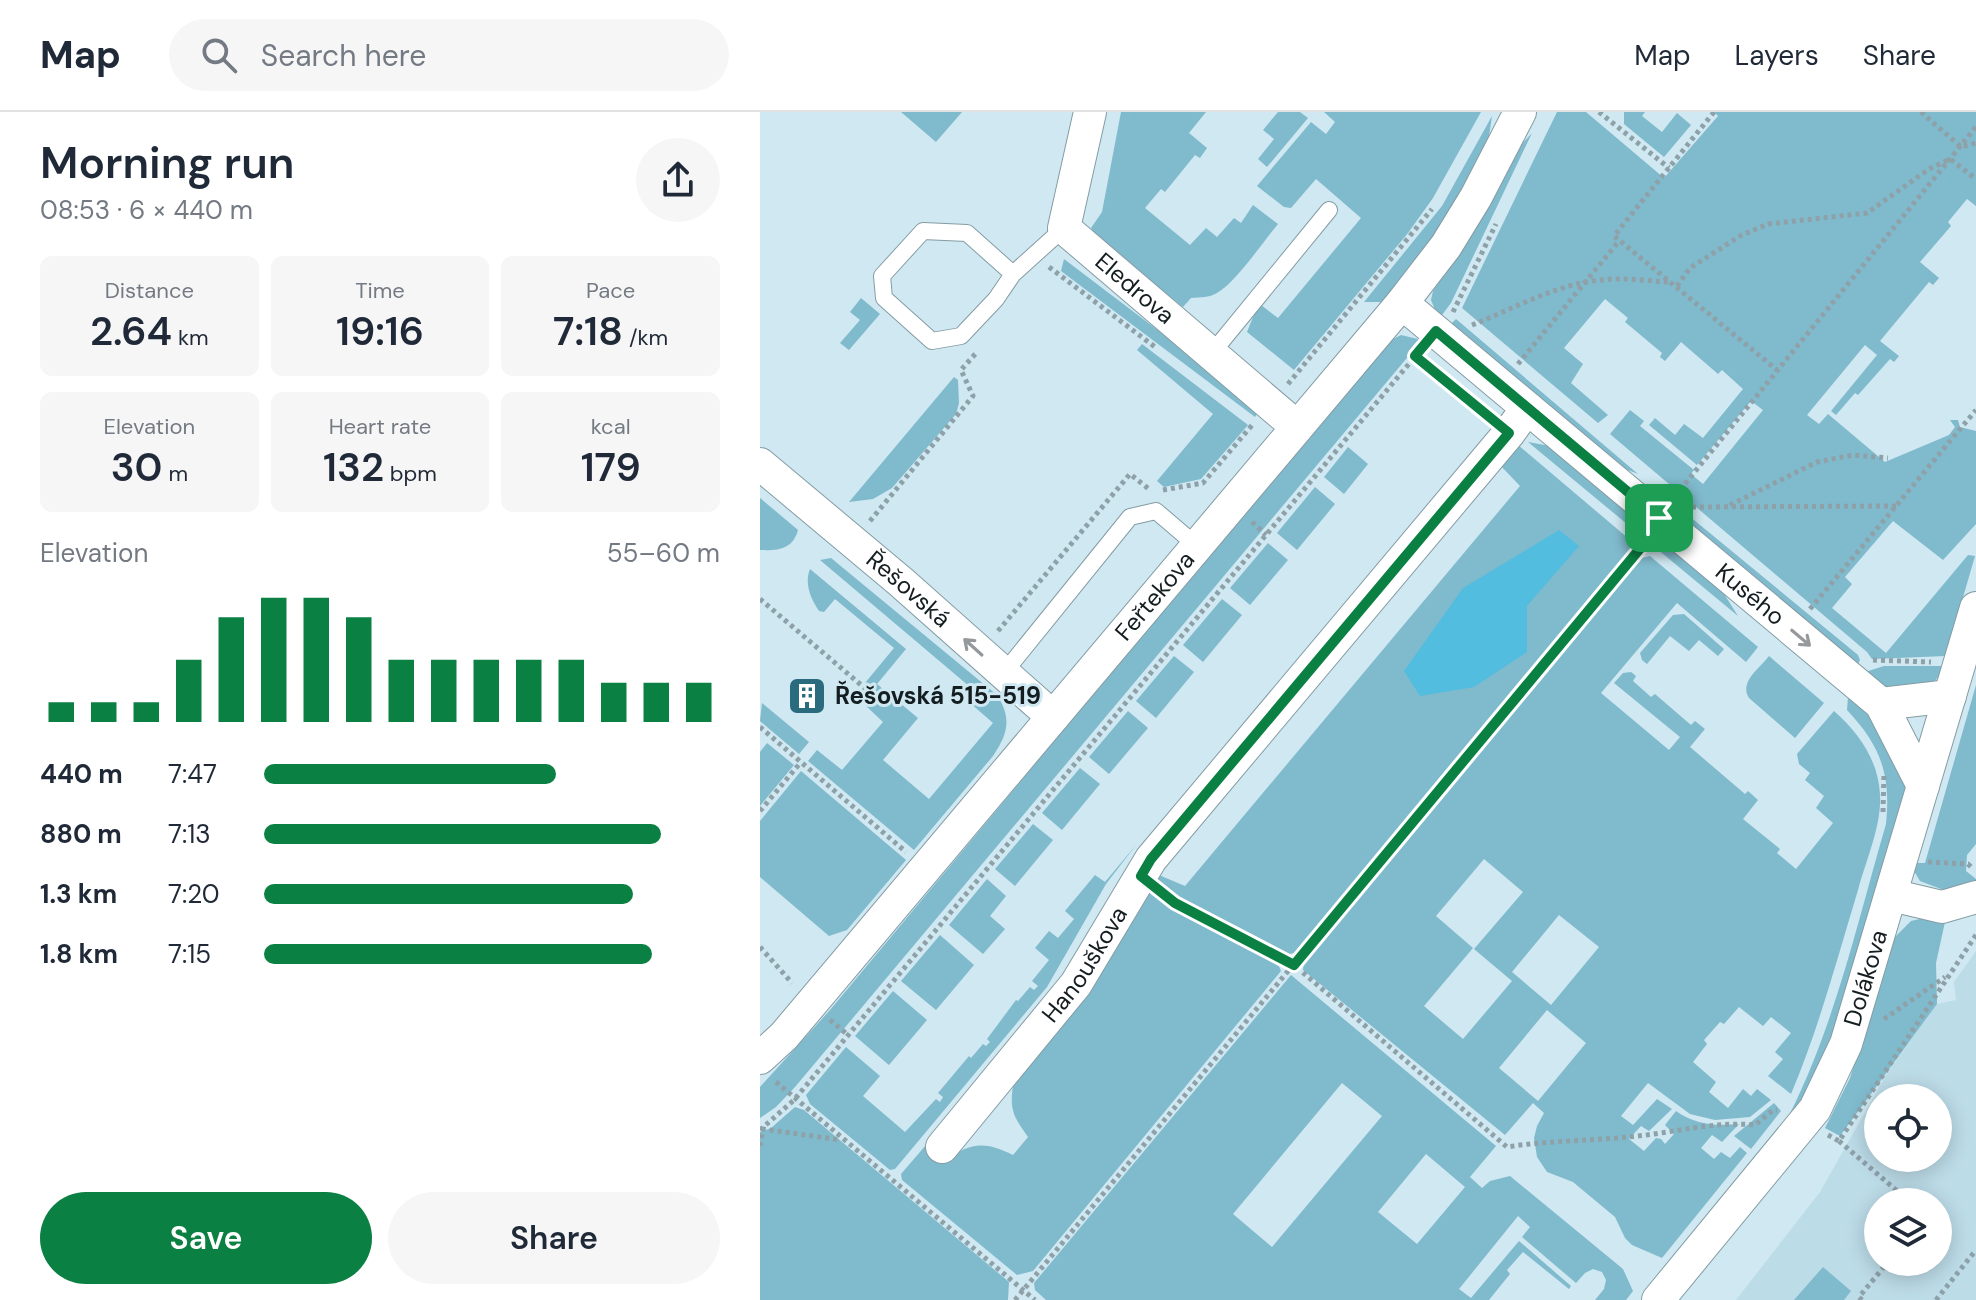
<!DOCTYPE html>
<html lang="en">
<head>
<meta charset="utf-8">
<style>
	body { margin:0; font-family:"DM Sans",sans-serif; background:#f6f6f7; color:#1f2937; height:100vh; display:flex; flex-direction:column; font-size:30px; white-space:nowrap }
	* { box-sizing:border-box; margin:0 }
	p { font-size:26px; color:#747a83 }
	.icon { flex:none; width:44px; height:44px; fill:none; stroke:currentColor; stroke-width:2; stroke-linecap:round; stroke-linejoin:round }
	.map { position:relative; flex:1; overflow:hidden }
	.sheet { display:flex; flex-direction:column; background:#fff; width:760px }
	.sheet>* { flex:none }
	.controls { position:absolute; left:1104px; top:972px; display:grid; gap:16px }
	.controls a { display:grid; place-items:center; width:88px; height:88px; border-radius:50%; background:#fff; box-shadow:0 4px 20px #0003; font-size:40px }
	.pin { position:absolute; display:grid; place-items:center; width:68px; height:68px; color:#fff; margin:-34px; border-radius:16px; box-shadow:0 4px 12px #0006 }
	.round { display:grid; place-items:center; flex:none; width:84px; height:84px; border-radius:42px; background:#f6f6f7 }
	.head { display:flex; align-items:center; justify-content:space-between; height:136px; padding:0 40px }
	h1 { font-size:44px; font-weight:600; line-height:60px }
	.stats { display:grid; grid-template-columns:repeat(3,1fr); gap:12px; height:136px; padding:8px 40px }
	.stats div { display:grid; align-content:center; border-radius:12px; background:#f6f6f7; text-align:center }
	.stats b { font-size:40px; font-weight:600 }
	.stats small { font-size:22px; font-weight:400 }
	.stats p { font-size:22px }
	.chart { height:224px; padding:16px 40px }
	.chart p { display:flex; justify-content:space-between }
	.chart svg { width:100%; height:144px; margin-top:8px; stroke:#0b8043; stroke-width:6 }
	.cta { display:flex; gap:16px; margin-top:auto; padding:16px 40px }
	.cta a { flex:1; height:92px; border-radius:48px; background:#0b8043; color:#fff; font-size:32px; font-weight:600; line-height:92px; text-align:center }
	.cta a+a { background:#f6f6f7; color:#1f2937 }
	ul { padding:0 40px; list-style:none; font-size:26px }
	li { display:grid; grid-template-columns:128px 96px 1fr; align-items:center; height:60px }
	li i { height:20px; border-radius:10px; background:#0b8043 }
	header { display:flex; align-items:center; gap:48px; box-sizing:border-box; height:112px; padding:0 40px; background:#fff; border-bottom:2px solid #e0e1e3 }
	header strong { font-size:38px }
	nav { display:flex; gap:44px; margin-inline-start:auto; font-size:28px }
	.search { width:560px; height:72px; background:#f6f6f7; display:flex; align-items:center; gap:20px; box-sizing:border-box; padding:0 28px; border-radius:44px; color:#747a83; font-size:30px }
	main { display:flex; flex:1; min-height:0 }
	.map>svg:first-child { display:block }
	.built { fill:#bcdce8; fill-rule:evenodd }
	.green { fill:#80bacd; fill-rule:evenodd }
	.forest { fill:#52bdde }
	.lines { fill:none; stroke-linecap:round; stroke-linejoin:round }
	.lane-casing { stroke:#849ca4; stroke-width:18 }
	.street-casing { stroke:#849ca4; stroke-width:34 }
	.path { stroke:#8ea1a8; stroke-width:5; stroke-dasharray:4 4; stroke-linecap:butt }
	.lane { stroke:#fff; stroke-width:16 }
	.street { stroke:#fff; stroke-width:32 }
	.oneway { stroke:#95999b }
	.route-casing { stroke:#fff; stroke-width:16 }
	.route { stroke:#0b8043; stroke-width:10 }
	.labels { text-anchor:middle; stroke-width:6; stroke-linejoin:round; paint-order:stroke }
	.street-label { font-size:24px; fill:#141d20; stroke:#cfe8f1 }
	.poi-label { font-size:24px; font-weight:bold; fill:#141d20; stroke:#cfe8f1; text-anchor:start }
</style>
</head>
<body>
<header>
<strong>Map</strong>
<div class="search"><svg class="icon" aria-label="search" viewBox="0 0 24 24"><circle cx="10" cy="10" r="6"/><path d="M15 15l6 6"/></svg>Search here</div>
<nav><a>Map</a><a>Layers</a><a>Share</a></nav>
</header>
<main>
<section class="sheet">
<div class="head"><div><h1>Morning run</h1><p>08:53 · 6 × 440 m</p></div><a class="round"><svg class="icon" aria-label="share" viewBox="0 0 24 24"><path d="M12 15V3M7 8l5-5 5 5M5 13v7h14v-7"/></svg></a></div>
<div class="stats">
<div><p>Distance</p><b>2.64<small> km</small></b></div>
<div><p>Time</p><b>19:16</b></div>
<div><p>Pace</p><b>7:18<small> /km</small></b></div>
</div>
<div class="stats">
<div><p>Elevation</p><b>30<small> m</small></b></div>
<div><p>Heart rate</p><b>132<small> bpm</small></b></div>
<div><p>kcal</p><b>179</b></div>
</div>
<div class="chart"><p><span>Elevation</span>55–60 m</p>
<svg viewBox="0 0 160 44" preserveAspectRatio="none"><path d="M5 44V38M15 44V38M25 44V38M35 44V25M45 44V12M55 44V6M65 44V6M75 44V12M85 44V25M95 44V25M105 44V25M115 44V25M125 44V25M135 44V32M145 44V32M155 44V32"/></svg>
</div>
<ul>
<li><b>440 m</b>7:47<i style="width:64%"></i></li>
<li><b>880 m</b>7:13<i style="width:87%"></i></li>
<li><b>1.3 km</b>7:20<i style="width:81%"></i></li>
<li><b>1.8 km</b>7:15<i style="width:85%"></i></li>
</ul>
<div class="cta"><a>Save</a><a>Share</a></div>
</section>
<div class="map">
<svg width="1216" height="1188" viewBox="0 0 1216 1188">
	<rect width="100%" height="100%" fill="#cfe8f1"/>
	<path class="built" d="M1216 839V1188H976L1060 1080 1126 963 1177 892 1196 888 1194 870ZM1118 986H1178V1046H1118ZM1118 1090H1178V1150H1118Z"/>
	<g class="green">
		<polygon points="141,0 202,0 176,30"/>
		<path d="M361 0H446L429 21 447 36 440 46 435 43 405 80 401 77 385 96 430 133 446 116 457 125 474 106 481 111 493 93 518 112C503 130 475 171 457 181 449 186 440 185 431 186L423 195 338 126 331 116 342 100Z"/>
		<polygon points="518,0 540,0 548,6 507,55 498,47 514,27 503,18"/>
		<polygon points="564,0 721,0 673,86 648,121 534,258 487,220 493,205 501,193 518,206 601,106 556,67 531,96 524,95 497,74 551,10 566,22 575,10"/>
		<polygon points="797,0 826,0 904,66 958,4 954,0 1216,0 1216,94 1207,87 1188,110 1191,114 1160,150 1179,166 1173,173 1169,170 1120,229 1139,244 1134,250 1130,247 1098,283 1095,281 1076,303 1071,299 1117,243 1105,233 1047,303 1059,312 1068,302 1125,350 1189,323 1195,315 1190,308 1198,308 1200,315 1216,319 1216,412 1183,448 1133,409 1085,465 1092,472 1072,496 1126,541 1208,443 1215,444 1186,544 1112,547 1107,540 850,322 870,298 884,309 880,314 934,358 931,362 943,372 1003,298 991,289 937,353 889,313 895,306 915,323 924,312 943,326 983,277 962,258 958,262 921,230 905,249 900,245 902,241 865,210 868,206 845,187 804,236 823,252 811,271 848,303 838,311 702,196"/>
		<polygon points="864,0 885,0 882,4 902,20 917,1 931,13 904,45 864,12"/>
		<polygon points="732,4 727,38 652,162 627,190 604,190 682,94"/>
		<polygon points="772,21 691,191 679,207 671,188 673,179 713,121 751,44"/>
		<polygon points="304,147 487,286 497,302 495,305 301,159"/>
		<polygon points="101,186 120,202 89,238 80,231 100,208 90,200"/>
		<polygon points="696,207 878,362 848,350 689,214"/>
		<polygon points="641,223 662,228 35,975 16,995 0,1006 0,975 70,898 617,242 629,229"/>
		<polygon points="382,232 488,313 441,367 404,375 397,369 453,302 377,238"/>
		<polygon points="194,265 198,268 199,291 196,302 132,376 113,387 89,390"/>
		<polygon points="768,330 790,334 961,477 978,504"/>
		<polygon points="758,333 875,432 874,436 538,840 529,842 422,789 392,764 394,761 425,774 760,374 738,351"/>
		<polygon points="588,335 608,352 584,382 564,365"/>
		<polygon points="555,375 575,392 537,438 517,421"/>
		<path d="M0 386 38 418C33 437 18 439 0 438Z"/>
		<polygon points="923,399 1098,543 1100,548 1095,558 938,425"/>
		<polygon points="508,431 528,448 490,493 470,476"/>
		<path d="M890 444 998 535 986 550 917 491 841 581 909 638 920 625 854 571 863 561 871 560 876 564 873 569 891 585 895 582 931 613 935 609 945 617 930 635 985 682 988 679 998 688 983 707 1020 737 1017 741 1036 757 1073 711 1056 696 1064 684 1045 668 1050 661 1039 652 1037 642 1074 599C1099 621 1118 648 1120 682 1122 713 1106 748 1098 778 1077 847 1059 916 1031 982L1008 964 1023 947 1015 940 1031 921 1011 905 1003 914 979 895 964 912 960 910 944 928 947 932 933 950 956 970 949 980 968 996 983 977 991 984 997 977 1011 988 990 1005 955 1008 930 1002 888 971 861 1004 873 1013 897 987 912 997 889 1019 881 1014 869 1027 884 1039 896 1026 901 1027 905 1032 914 1022 905 1013 916 999C936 1013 956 1014 979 1012L962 1030 952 1023 941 1036 954 1047 961 1040 970 1046 980 1035 987 1041 902 1146 872 1133 865 1126 855 1105 813 1070 787 1060 777 1045 774 1026 777 1014 784 1001 773 991 745 1023 543 858 544 848 882 446ZM724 747 763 780 714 837 752 869 703 927 664 894 713 836 676 804ZM799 803 839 835 791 893 752 860ZM787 898 826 931 778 989 739 956Z"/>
		<path d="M71 446 237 583C252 606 248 622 233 644L154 738 48 649 57 638 82 658 123 610 104 592 114 579 105 571 134 536 75 487 64 500 59 499C51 487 44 472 50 457L146 537 117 572 158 606 123 648 169 687 233 611 209 590 216 580 60 448Z"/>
		<polygon points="462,487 482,503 443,550 423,533"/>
		<polygon points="924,502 964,537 958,544 939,528 929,539 910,524 887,552 882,548 880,541 913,503"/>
		<polygon points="414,544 434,560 396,606 376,589"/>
		<path d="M1009 544 1064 591 1035 626 989 586C979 570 999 557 1009 544Z"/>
		<path d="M1124 554H1183C1170 594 1127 582 1102 561Z"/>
		<polygon points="1216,573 1216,732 1207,743 1206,759 1216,767 1216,778 1194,782 1160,769 1154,759 1155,751 1165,751"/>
		<path d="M1088 585 1104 598 1120 618 1146 672 1141 701 1056 978 1022 1017C1073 922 1096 815 1126 712 1131 663 1121 634 1087 598Z"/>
		<polygon points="2,591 49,630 39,642 0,609"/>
		<polygon points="368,599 388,616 349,662 329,645"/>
		<polygon points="7,631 34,653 0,694 0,640"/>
		<polygon points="320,656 340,672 302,718 282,701"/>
		<polygon points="41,659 146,748 87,818 69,824 0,765 0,709"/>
		<polygon points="273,712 293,728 255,774 235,757"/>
		<polygon points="376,733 346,772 287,875 135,1057 130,1058 50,992 46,983 86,935 120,964 103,984 145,1020 176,987 180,990 183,985 178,981 209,944 211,946 223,932 226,934 230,930 227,927 256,888 258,889 270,875 274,878 278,874 272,869 289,848 275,836 289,819 298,826 314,807 305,799 335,763 345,770"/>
		<polygon points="227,767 246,784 230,804 245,817 223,842 189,813"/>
		<path d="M386 771 417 797 515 845 521 859 273 1159 257 1163 142 1068 141 1062 166 1033 185 1049C210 1030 225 1029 253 1043L268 1025C252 1003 249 996 254 968Z"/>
		<polygon points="1164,806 1185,810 1176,851 1177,892 1080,1024 1065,1016 1090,966 1134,826 1151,809"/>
		<polygon points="180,823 214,853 176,898 141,869"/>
		<path d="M531 863 736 1034 710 1065 722 1076 730 1069 750 1064 863 1157 873 1179 866 1188H835L844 1177 846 1168 842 1160 833 1157 825 1161 816 1171 762 1125 770 1115 758 1104 699 1177 711 1186 759 1129 811 1174 809 1177 763 1140 747 1158 750 1162 729 1188H286L275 1178 274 1171ZM582 971 622 1004 512 1135 473 1102ZM666 1042 705 1075 657 1132 618 1100Z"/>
		<polygon points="133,879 167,908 129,953 95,924"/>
		<polygon points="1014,991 1021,999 991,1037 974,1024"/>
		<polygon points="35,995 44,998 249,1170 248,1188 0,1188 0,1020 11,1016"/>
		<polygon points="1063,1155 1091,1179 1084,1188 1034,1188"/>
	</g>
	<polygon class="forest" points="799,418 819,434 767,494 767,540 714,575 660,584 644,559 703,476"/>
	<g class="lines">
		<defs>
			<g id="lane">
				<polyline points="253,162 236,187 201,224 172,229 124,186 122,164 163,119 207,121 253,162 304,116"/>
				<polyline points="452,241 569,98"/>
				<polyline points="243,562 370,405 396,399 437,434"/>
			</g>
			<g id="street">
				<path id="s1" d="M330 0 304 116 537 315"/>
				<path id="s2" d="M642 191 1121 592 1163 674"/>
				<path id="s3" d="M0 352 141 470 293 605"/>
				<polyline points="1121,592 1190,584"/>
				<polyline points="1131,783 1182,795 1216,785"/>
				<path id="s4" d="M0 946 24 924 642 191 686 134 716 85 760 0"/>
				<path id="s5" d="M182 1035 316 872 391 747 749 321 767 296"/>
				<path id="s6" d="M898 1188 1055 997 1086 932 1216 496"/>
			</g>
		</defs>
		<use href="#lane" class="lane-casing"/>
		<use href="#street" class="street-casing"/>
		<g class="path">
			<polyline points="839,0 909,56"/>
			<polyline points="954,0 854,124 1017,258"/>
			<polyline points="1161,0 1201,35 1216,31"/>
			<polyline points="289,155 395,235"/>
			<polyline points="917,174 930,156 980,124 1008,112 1107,101 1169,57 1190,47 1216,67"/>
			<polyline points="693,200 736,112"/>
			<path d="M712 213C753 197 796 172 841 168 863 165 887 169 909 170"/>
			<polyline points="655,244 679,264"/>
			<polyline points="758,252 859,129"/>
			<polyline points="528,272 672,97"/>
			<polyline points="403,378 443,371 493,312"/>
			<polyline points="915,384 1216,15"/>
			<polyline points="970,393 1057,350 1093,343 1128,346"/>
			<polyline points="932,395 1137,394"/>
			<polyline points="110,409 213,284 201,258 217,240"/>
			<polyline points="492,410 506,423"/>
			<polyline points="0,487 107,578"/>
			<polyline points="1050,497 1216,298"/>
			<polyline points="238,519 370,362 390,378"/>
			<polyline points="1113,548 1171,550"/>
			<polyline points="0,615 146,740"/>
			<polyline points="0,699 41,650"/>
			<polyline points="1123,700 1124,662"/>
			<polyline points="1168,750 1208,752 1212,756"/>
			<path d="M404 782 415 791 534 853 747 1035C791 1028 834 1029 878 1024 917 1020 956 1009 995 1013L1013 998H1017"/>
			<polyline points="0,835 32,871"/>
			<polyline points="1124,907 1185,865"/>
			<polyline points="70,908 88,923"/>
			<polyline points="16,970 275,1188"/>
			<polyline points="0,1018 34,988 658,241"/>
			<polyline points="1068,1023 1079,1029 1216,823"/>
			<polyline points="1079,1029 1150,1090"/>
			<polyline points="0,1034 3,1017 81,1028"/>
			<polyline points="255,1188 885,429"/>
			<polyline points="1102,1188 1099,1185 1128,1150"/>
			<polyline points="1176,1188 1216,1138"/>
		</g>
		<use href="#lane" class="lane"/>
		<use href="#street" class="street"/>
	</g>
	<defs><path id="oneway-shaft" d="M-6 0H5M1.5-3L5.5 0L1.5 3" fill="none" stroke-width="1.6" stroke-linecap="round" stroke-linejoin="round" transform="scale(2)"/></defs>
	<g class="oneway">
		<use href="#oneway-shaft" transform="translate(1041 526) rotate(40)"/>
		<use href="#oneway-shaft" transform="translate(213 535) rotate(-138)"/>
	</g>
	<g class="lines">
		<defs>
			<polygon id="route" points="676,219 899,406 883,433 534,853 415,791 381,764 391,747 749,321 655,244"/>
		</defs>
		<use href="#route" class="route-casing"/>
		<use href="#route" class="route"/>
	</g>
	<defs>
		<symbol id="building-square" viewBox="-11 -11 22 22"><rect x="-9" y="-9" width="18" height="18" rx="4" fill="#2a6b7e" stroke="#cfe8f1"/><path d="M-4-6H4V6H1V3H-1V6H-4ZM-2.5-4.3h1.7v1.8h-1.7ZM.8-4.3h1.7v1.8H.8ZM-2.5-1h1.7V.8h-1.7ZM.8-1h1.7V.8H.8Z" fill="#fff"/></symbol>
	</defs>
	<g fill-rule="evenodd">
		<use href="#building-square" x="25" y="562" width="44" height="44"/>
	</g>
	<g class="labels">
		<g class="street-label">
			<text dy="8" stroke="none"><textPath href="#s1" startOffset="212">Eledrova</textPath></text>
			<text dy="8" stroke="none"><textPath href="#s3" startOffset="194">Řešovská</textPath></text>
			<text dy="8" stroke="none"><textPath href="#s2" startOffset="454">Kusého</textPath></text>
			<text dy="8" stroke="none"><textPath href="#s4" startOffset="608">Feřtekova</textPath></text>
			<text dy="8" stroke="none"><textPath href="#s5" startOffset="232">Hanouškova</textPath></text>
			<text dy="8" stroke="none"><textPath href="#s6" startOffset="388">Dolákova</textPath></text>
		</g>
		<g class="poi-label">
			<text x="75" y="592">Řešovská 515-519</text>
		</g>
	</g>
</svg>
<div class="controls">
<a><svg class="icon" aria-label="locate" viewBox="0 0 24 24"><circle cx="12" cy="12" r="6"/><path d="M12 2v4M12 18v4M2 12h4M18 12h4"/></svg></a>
<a><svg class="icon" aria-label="layers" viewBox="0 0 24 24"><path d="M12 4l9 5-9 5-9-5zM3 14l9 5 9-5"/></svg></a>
</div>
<div class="pin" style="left:899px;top:406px;background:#1e9e55"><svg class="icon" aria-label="arrive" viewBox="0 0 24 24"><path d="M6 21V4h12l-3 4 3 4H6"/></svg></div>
</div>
</main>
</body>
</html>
